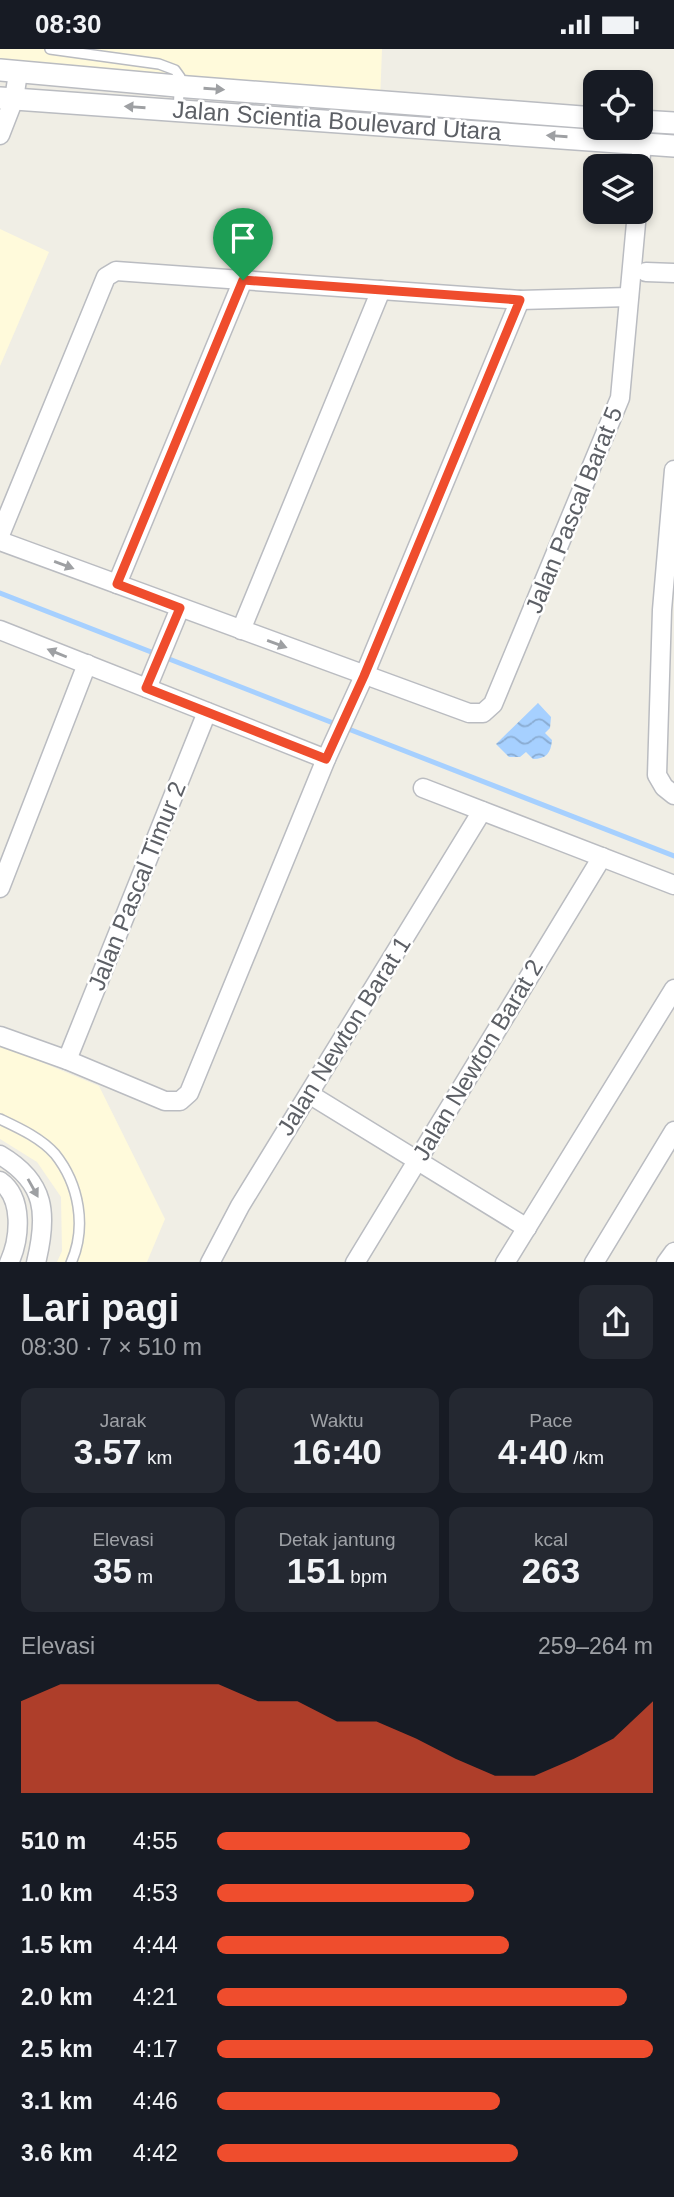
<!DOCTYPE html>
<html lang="id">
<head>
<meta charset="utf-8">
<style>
	body { margin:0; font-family:Arial,sans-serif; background:#242831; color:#f1f3f6; height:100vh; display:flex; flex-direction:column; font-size:26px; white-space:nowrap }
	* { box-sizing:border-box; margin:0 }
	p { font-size:23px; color:#9ea1a6 }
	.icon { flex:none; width:38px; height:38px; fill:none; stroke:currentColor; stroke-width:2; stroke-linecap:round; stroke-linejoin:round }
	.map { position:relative; height:1213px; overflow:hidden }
	.drawer { display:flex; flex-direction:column; background:#171b24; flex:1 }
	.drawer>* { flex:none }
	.controls { position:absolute; left:583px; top:21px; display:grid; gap:14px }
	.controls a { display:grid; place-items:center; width:70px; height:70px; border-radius:14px; background:#171b24; box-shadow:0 4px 10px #0003; font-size:35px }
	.pin { position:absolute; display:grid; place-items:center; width:60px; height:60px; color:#fff; margin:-72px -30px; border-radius:50% 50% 50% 0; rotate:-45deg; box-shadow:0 0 7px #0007 }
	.pin .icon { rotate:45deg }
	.round { display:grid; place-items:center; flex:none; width:74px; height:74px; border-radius:14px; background:#242831 }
	.head { display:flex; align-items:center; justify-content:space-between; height:119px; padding:0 21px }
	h1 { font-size:38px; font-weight:800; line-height:52px }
	.metrics { display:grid; grid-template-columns:repeat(3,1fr); gap:10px; height:119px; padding:7px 21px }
	.metrics div { display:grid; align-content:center; border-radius:14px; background:#242831; text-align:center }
	.metrics b { font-size:35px; font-weight:800 }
	.metrics small { font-size:19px; font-weight:400 }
	.metrics p { font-size:19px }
	.chart { height:196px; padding:14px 21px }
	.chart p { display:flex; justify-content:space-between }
	.chart svg { width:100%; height:126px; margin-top:7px; fill:#ef4d2d; opacity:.7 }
	ul { padding:0 21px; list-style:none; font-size:23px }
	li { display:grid; grid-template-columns:112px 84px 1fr; align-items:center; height:52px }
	li i { height:18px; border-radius:9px; background:#ef4d2d }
	.status { display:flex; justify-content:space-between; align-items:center; height:49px; padding:0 35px; background:#171b24; direction:ltr }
	.status svg { height:19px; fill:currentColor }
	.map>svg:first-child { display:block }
	.commercial { fill:#fffadb }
	.water { fill:url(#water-waves) }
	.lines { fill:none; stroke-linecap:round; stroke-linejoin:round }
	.stream { stroke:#a6d0ff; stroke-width:5 }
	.service-casing { stroke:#babcc1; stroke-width:12 }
	.minor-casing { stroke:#babcc1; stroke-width:21 }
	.tertiary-casing { stroke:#babcc1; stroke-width:24 }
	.service { stroke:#fff; stroke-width:9 }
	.minor { stroke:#fff; stroke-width:18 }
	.tertiary { stroke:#fff; stroke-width:21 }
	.oneway { fill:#9ea0a3 }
	.route-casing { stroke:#fff; stroke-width:14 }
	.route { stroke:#ef4d2d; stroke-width:9 }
	.labels { text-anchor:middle; stroke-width:5; stroke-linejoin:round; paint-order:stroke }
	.street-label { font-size:24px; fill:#5d6066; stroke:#fff }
</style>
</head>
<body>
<div class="status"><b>08:30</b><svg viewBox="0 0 49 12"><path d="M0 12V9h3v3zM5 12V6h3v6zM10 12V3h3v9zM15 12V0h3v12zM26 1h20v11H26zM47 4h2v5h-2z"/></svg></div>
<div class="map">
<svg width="674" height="1214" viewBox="0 0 674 1214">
	<defs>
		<pattern id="water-waves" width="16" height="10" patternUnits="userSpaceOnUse" patternTransform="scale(1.75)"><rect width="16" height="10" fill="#a6d0ff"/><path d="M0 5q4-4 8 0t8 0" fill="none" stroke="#8aacd2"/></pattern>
	</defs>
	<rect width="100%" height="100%" fill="#f0eee5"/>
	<g class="commercial">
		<polygon points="0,0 382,0 380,53 86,31 0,9"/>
		<polygon points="0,180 49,203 0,317"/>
		<polygon points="0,996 99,1037 165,1170 147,1213 57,1213 62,1202 61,1148 37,1113 0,1090"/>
	</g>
	<path class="water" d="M538 654 551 668 550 679 545 684 552 691C551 704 546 710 533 710L526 703 520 708H509L496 695Z"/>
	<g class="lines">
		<polyline class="stream" points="0,544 674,807"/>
		<defs>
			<g id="service">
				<polyline points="50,0 159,15 175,21 180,28 178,61"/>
				<path d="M0 1070C19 1079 41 1089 55 1105 79 1135 87 1178 71 1214"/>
			</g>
			<g id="minor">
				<polyline points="0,86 14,50 18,24"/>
				<polyline points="640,117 642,93"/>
				<polyline points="646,223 674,224"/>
				<polyline points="674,421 662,561 657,726 664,738 674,746"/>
				<polyline points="0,486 106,228 116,222 520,251 629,248"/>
				<polyline points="0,492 469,664 483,664 493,655 620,349 637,163"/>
				<polyline points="117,535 243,231"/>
				<polyline points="0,581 326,710"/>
				<polyline points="241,581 381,241"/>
				<polyline points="147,639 180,559"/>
				<polyline points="423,739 674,836"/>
				<polyline points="0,839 87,615"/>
				<polyline points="0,987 67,1011 165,1052 180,1052 189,1044 326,710 364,627 520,251"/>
				<polyline points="67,1011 207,663"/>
				<polyline points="309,1045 527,1179"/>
				<path d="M0 1106C46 1133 48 1165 36 1214"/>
				<path d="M0 1132C24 1149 20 1190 9 1214"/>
				<polyline points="210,1214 240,1157 482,762"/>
				<polyline points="355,1214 602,808"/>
				<polyline points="505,1214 674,940"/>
				<polyline points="594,1214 674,1082"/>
				<polyline points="666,1214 674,1203"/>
			</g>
			<g id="tertiary">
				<polyline points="0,21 188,38 595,69"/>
				<polyline points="0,49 674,97"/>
				<polyline points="640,72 674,74"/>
			</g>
		</defs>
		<use href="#service" class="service-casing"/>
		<use href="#minor" class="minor-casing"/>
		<use href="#tertiary" class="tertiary-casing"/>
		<use href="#service" class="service"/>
		<use href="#minor" class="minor"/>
		<use href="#tertiary" class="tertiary"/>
	</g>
	<defs><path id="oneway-solid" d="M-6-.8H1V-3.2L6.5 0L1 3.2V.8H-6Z" transform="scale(1.75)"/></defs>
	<g class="oneway">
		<use href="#oneway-solid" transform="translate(214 40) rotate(4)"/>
		<use href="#oneway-solid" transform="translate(135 58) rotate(-176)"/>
		<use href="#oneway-solid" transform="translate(557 87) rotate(-176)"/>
		<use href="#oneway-solid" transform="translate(64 516) rotate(20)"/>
		<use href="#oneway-solid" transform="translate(277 595) rotate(20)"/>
		<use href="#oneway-solid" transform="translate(57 604) rotate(-158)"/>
		<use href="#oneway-solid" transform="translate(33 1139) rotate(61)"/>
	</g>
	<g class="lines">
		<defs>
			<polygon id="route" points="243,231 520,251 364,627 326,710 146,639 180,559 117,535"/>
		</defs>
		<use href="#route" class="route-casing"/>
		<use href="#route" class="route"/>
	</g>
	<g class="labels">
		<g class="street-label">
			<text transform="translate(337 72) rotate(4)" y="8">Jalan Scientia Boulevard Utara</text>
			<text transform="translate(574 461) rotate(-68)" y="8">Jalan Pascal Barat 5</text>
			<text transform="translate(137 837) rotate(-68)" y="8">Jalan Pascal Timur 2</text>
			<text transform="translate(344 987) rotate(-58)" y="8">Jalan Newton Barat 1</text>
			<text transform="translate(478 1011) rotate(-59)" y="8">Jalan Newton Barat 2</text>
		</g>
	</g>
</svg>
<div class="controls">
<a><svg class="icon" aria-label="locate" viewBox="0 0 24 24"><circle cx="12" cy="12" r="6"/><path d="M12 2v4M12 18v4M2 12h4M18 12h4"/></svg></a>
<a><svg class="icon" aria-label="layers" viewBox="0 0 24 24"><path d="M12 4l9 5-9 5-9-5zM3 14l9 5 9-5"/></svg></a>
</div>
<div class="pin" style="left:243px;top:231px;background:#1e9e55"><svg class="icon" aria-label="arrive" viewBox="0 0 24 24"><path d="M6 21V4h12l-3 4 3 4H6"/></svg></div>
</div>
<section class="drawer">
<div class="head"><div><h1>Lari pagi</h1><p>08:30 · 7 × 510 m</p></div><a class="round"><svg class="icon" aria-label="share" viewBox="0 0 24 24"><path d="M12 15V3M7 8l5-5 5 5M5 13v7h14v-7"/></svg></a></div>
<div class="metrics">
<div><p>Jarak</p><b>3.57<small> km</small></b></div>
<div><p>Waktu</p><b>16:40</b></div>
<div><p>Pace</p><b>4:40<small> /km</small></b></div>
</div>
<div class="metrics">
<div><p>Elevasi</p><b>35<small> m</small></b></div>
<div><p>Detak jantung</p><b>151<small> bpm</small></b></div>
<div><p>kcal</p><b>263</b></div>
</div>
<div class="chart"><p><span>Elevasi</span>259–264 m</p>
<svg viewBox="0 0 160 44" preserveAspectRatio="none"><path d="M0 44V12L10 6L20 6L30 6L40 6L50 6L60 12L70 12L80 19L90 19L100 25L110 32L120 38L130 38L140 32L150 25L160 12V44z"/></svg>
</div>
<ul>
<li><b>510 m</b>4:55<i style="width:58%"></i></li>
<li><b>1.0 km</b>4:53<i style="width:59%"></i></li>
<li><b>1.5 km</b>4:44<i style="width:67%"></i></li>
<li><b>2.0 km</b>4:21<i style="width:94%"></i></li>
<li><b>2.5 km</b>4:17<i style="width:100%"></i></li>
<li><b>3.1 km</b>4:46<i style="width:65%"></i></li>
<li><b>3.6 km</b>4:42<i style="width:69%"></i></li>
</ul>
</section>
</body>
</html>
